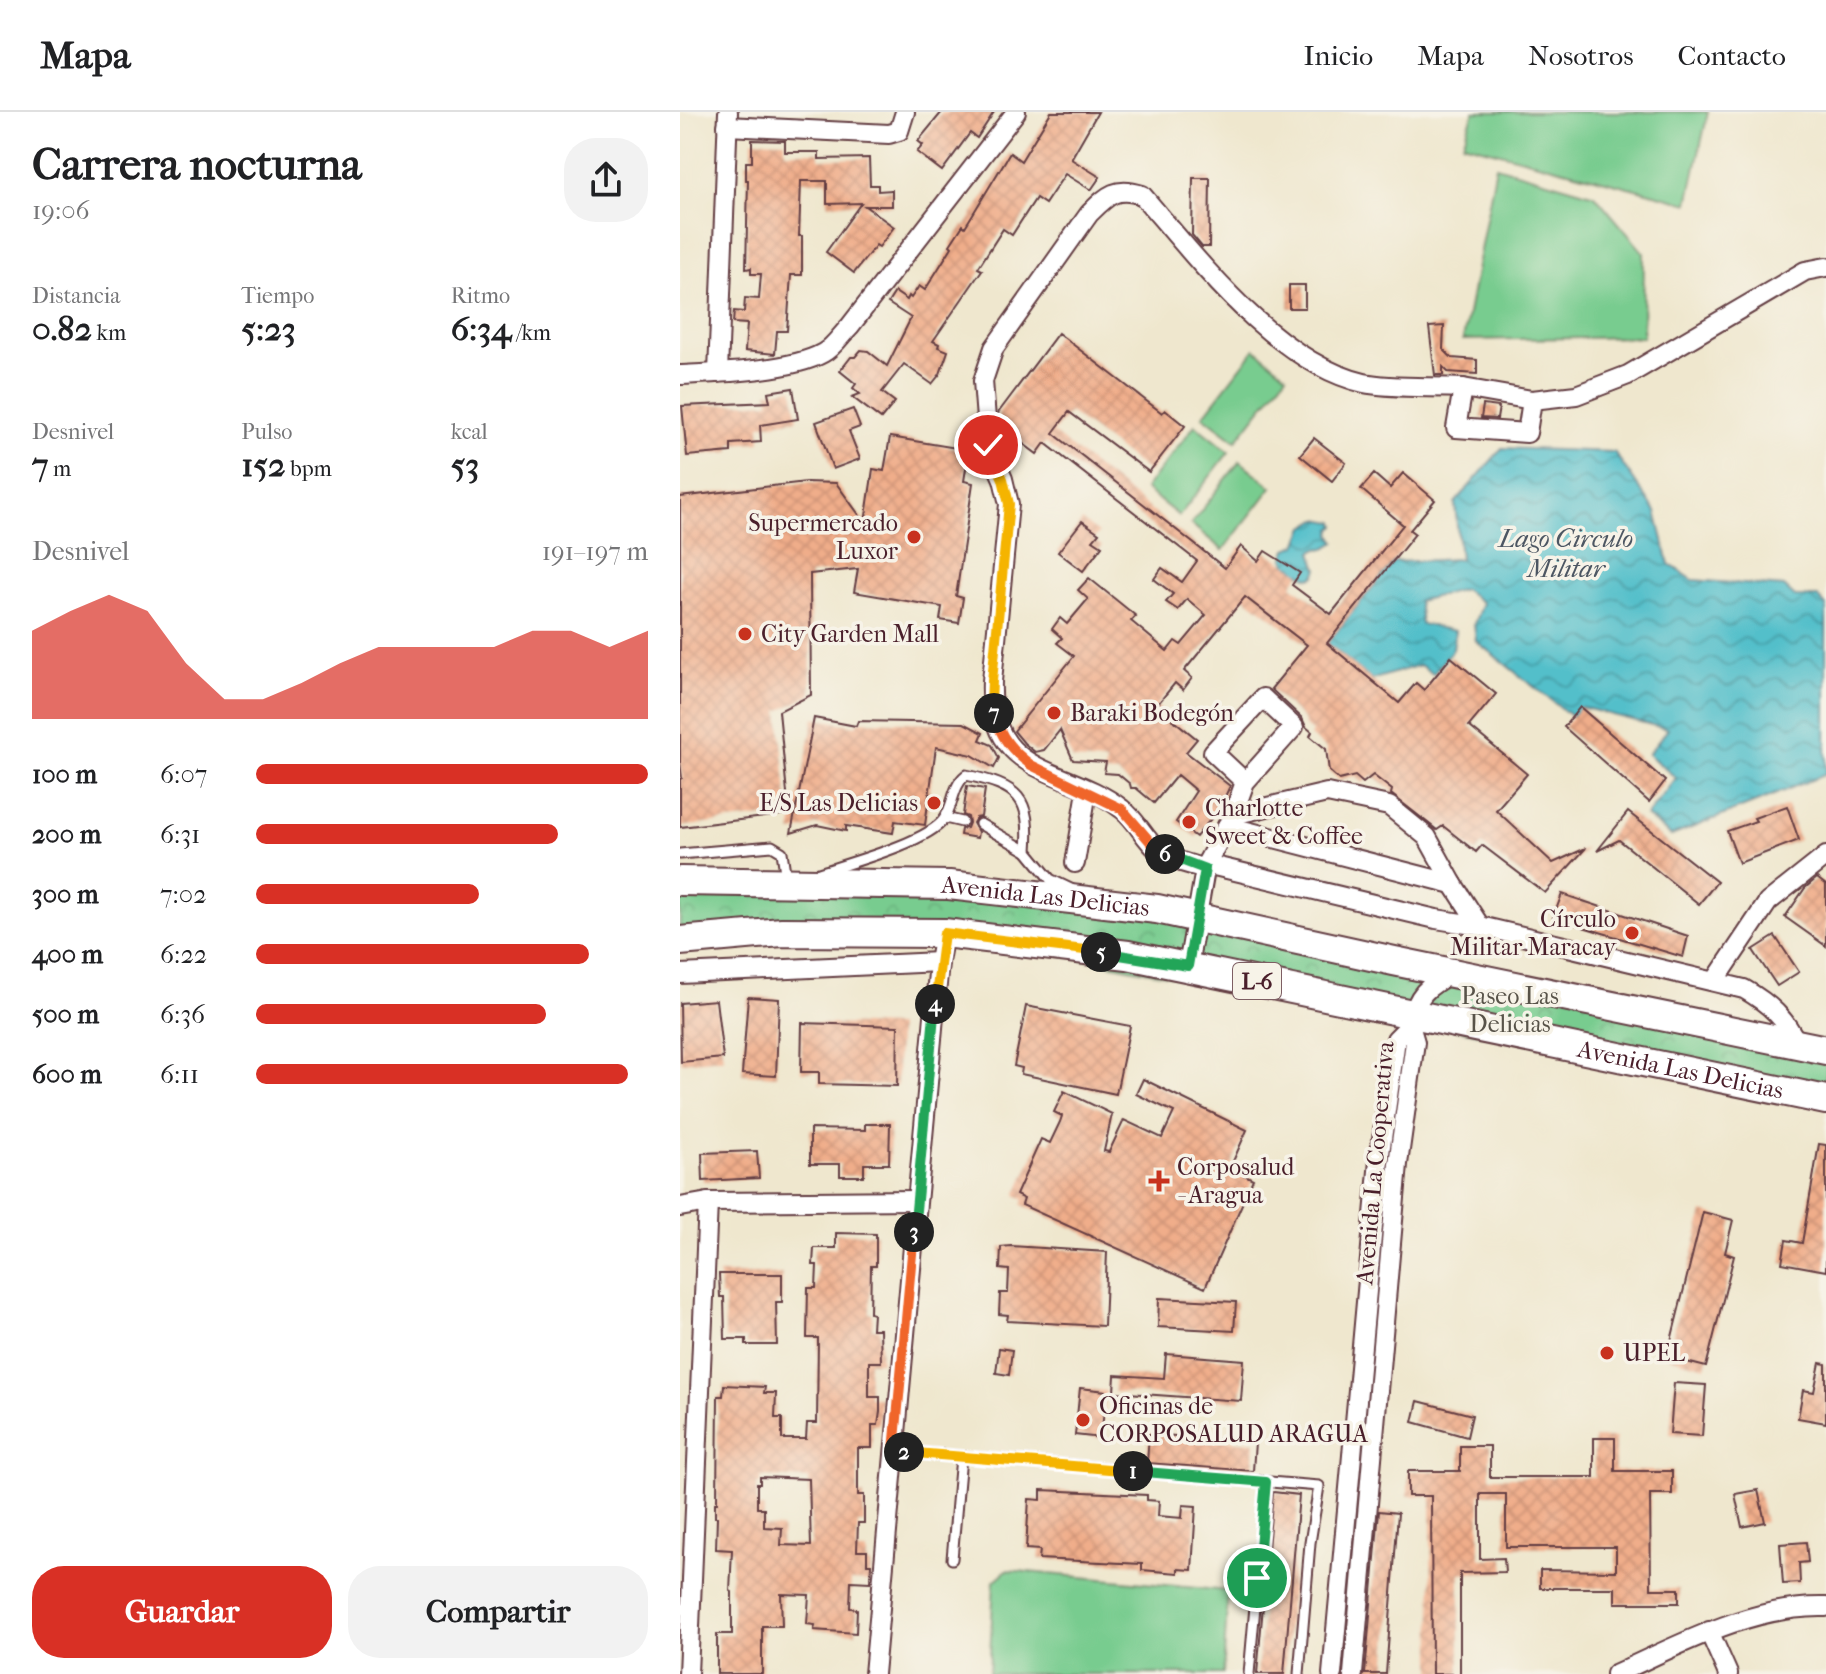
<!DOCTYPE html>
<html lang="es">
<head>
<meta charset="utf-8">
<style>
	body { margin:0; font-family:"IM FELL French Canon",serif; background:#f2f2f2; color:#202124; height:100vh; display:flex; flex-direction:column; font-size:30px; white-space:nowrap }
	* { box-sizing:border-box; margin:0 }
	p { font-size:26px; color:#757577 }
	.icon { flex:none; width:44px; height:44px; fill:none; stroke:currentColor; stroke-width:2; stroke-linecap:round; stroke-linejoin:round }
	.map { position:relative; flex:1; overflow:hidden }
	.sheet { display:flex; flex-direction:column; background:#fff; width:680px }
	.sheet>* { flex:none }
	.pin { position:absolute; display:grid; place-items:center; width:68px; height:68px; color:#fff; margin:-34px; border:4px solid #fff; border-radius:50%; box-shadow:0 2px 8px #0007 }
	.km { position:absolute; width:40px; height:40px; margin:-20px; border-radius:50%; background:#222; color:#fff; font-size:22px; line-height:40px; text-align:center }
	.round { display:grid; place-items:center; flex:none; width:84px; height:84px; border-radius:32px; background:#f2f2f2 }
	.head { display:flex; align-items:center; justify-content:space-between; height:136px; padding:0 32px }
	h1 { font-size:44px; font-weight:700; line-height:60px }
	.figures { display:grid; grid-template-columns:repeat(3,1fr); gap:12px; height:136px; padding:8px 32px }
	.figures div { display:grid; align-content:center }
	.figures b { font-size:34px; font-weight:700 }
	.figures small { font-size:22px; font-weight:400 }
	.figures p { font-size:22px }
	.chart { height:224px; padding:16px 32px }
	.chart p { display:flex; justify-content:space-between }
	.chart svg { width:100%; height:144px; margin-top:8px; fill:#d93025; opacity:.7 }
	.action { display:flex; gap:16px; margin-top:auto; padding:16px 32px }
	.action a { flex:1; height:92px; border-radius:32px; background:#d93025; color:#fff; font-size:32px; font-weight:700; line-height:92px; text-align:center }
	.action a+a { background:#f2f2f2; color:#202124 }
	ul { padding:0 32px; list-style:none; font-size:26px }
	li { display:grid; grid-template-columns:128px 96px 1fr; align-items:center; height:60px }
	li i { height:20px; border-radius:10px; background:#d93025 }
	header { display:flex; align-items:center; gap:48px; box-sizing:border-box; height:112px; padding:0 40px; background:#fff; border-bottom:2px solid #e0e0e0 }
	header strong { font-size:38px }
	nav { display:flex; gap:44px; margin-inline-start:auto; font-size:28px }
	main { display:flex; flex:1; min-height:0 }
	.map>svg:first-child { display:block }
	.green { fill:#78cc8f; stroke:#61765d; stroke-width:2 }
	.park { fill:url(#park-crowns); stroke:#61765d; stroke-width:2 }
	.water { fill:url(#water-waves); stroke:#4e6f7a; stroke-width:2 }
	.building { fill:url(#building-cross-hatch); fill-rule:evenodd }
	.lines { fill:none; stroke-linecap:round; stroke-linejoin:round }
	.lane-casing { stroke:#633d43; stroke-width:13 }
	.street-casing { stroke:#633d43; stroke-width:22 }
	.primary-casing { stroke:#633d43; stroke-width:32 }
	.lane { stroke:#fff; stroke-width:9 }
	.street { stroke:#fff; stroke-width:18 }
	.primary { stroke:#fff; stroke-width:28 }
	.split-1-casing { stroke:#fff; stroke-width:16 }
	.split-2-casing { stroke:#fff; stroke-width:16 }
	.split-3-casing { stroke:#fff; stroke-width:16 }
	.split-4-casing { stroke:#fff; stroke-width:16 }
	.split-5-casing { stroke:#fff; stroke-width:16 }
	.split-6-casing { stroke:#fff; stroke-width:16 }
	.split-7-casing { stroke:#fff; stroke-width:16 }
	.split-8-casing { stroke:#fff; stroke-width:16 }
	.split-1 { stroke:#22a559; stroke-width:10 }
	.split-2 { stroke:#f5b400; stroke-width:10 }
	.split-3 { stroke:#f0652b; stroke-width:10 }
	.split-4 { stroke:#22a559; stroke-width:10 }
	.split-5 { stroke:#f5b400; stroke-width:10 }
	.split-6 { stroke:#22a559; stroke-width:10 }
	.split-7 { stroke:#f0652b; stroke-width:10 }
	.split-8 { stroke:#f5b400; stroke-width:10 }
	.poi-dot { fill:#c8321e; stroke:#f7f3e8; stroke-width:3 }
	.labels { text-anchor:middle; stroke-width:7; stroke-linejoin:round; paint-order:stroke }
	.shield { fill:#f7f3e8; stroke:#7e5f64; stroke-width:2 }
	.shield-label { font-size:22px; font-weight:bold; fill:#4a1f2b }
	.poi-label { font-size:24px; fill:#4a1f2b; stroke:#f7f3e8; text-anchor:start }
	.street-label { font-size:24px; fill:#4a1f2b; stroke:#f7f3e8 }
	.park-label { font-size:24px; fill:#585349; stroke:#f7f3e8 }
	.water-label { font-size:26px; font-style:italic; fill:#4d5763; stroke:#f7f3e8 }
</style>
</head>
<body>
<header>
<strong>Mapa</strong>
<nav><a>Inicio</a><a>Mapa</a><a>Nosotros</a><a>Contacto</a></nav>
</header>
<main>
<section class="sheet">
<div class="head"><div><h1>Carrera nocturna</h1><p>19:06</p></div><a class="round"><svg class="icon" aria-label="share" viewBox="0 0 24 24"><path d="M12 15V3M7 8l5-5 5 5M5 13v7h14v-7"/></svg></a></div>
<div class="figures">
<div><p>Distancia</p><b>0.82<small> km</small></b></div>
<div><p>Tiempo</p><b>5:23</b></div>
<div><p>Ritmo</p><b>6:34<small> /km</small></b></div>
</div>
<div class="figures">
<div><p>Desnivel</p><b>7<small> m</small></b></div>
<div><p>Pulso</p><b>152<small> bpm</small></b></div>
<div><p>kcal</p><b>53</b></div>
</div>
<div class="chart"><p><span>Desnivel</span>191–197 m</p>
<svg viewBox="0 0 160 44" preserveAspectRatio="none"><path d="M0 44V17L10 11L20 6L30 11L40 27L50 38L60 38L70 33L80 27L90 22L100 22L110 22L120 22L130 17L140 17L150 22L160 17V44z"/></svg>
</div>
<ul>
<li><b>100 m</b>6:07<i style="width:100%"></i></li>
<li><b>200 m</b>6:31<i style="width:77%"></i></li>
<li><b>300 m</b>7:02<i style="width:57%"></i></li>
<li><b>400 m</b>6:22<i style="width:85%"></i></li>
<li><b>500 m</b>6:36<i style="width:74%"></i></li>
<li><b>600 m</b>6:11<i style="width:95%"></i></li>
</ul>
<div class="action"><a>Guardar</a><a>Compartir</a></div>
</section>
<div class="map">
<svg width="1146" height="1562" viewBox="0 0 1146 1562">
	<defs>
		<pattern id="park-crowns" width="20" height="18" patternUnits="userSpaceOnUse" patternTransform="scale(2)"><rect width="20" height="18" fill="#78cc8f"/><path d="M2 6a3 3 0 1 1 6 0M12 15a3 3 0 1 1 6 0" fill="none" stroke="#69af7c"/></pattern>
		<pattern id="water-waves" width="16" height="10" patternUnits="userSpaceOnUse" patternTransform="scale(2)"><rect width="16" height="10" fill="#52bfca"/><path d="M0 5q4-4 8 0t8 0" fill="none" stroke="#469ba4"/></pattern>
		<pattern id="building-cross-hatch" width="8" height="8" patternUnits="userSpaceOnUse" patternTransform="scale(2)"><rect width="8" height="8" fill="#f0ad8a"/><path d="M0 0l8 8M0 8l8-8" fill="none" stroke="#cf9477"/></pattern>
	</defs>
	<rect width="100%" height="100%" fill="#f7f3e8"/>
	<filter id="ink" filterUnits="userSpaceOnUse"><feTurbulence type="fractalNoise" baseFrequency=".0125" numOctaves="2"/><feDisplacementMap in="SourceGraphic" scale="16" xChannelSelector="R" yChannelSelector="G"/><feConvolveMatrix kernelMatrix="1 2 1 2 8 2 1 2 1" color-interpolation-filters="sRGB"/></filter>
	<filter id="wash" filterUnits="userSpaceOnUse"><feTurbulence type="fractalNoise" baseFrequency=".006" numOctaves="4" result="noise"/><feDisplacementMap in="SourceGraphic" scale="32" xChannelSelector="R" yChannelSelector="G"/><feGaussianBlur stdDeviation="1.8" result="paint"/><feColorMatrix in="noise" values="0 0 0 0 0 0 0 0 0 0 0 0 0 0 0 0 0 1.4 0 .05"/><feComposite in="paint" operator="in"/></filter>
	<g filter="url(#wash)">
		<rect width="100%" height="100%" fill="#efe7ce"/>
		<g class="green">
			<polygon points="794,0 1028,0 1008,91 783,31"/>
			<polygon points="816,54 915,83 964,141 963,225 783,228"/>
			<polygon points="575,237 607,263 556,329 523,304"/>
			<polygon points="515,313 549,340 499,404 465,377"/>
			<polygon points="560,349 592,375 543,438 511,412"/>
			<polygon points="327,1458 548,1479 543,1562 309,1562 314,1469"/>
		</g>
		<polygon class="park" points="0,769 477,797 1146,938 1146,987 264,821 0,829"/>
		<g class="water">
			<polygon points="822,336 934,340 976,400 989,452 1013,468 1104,475 1115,485 1138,485 1146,494 1146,662 991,724 966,704 996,666 968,642 988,617 901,595 892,605 796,529 794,512 802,491 784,477 738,489 741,512 775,519 773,537 753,562 740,553 691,568 647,531 713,450 780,447 775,391"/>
			<polygon points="638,407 655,410 656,414 652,417 651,422 656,430 646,436 636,437 632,440 638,457 635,464 630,466 617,460 612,454 608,455 604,446 607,437 617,433 625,415"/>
		</g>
		<g id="blocks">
			<g class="building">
				<polygon points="262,0 314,0 297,26 290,21 262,59 237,40 243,33 238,29"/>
				<polygon points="371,0 418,0 391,47 420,65 411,78 385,62 365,92 356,86 332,123 323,117 298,156 302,158 253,229 259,232 258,235 268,239 260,262 252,272 224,252 202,280 215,290 201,307 172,285 180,282 173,276 176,272 160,259 171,245 175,245 181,238 188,239 207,254 231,206 208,191 215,180 227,188 229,184 231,186 239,174 245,178 272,135 270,133 283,113 285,115 330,41 341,49"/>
				<polygon points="72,28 105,29 105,40 139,40 139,47 189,46 190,73 198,73 198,79 212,78 212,94 185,94 214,115 199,135 196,133 174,161 146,140 181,91 147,92 147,69 121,69 119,124 122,124 122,163 111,163 107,219 97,219 95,242 65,239 67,212 53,211 54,199 64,200 65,186 79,187 81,162 71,162 71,156 66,157 68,68 66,68 66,50 72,50"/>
				<polygon points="513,66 530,66 529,135 522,135 512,123"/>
				<rect x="609" y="173" width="16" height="23"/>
				<polygon points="764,214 763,237 772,246 797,248 797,262 768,260 763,255 763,263 755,263 749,215"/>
				<polygon points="378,221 482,301 485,298 505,314 469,360 389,300 373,321 545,456 561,434 578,449 585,439 620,461 612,473 651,502 723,413 681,377 694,362 710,376 723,361 755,388 730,418 735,422 647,531 719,591 736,571 744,578 771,545 816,582 789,614 847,662 816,698 873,751 906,736 865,781 802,733 796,740 763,714 757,718 711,682 712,678 693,663 683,671 675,664 659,668 649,659 646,637 630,624 632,620 626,615 622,606 591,577 627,533 565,485 504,559 512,566 503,578 495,571 476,594 517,627 506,640 550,674 539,697 516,725 496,710 516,679 497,663 474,691 456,676 451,676 450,672 438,662 424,661 426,650 393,648 380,618 364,638 355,640 344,631 334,619 394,544 377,531 382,526 372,517 380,506 387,512 408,487 398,478 409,466 456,504 451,509 487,539 495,529 501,533 526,503 507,487 498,498 486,490 493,482 474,467 482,456 502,470 517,449 365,331 357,342 318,313 318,301"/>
				<polygon points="113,276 118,307 80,313 81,330 51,332 51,340 7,344 2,294 90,290 88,280"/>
				<polygon points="803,293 819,295 817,307 801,306"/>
				<polygon points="173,297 180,315 169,319 180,347 153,357 136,310"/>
				<polygon points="210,325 289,338 284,369 293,371 276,484 283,486 279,511 260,508 262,495 174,480 178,457 130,462 131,583 99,599 109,702 0,715 0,667 2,666 0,650 0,385 126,370 156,371 185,411 193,357 204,359"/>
				<polygon points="634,326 666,351 652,369 620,343"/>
				<polygon points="402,409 419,421 413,428 422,434 403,459 378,440"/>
				<polygon points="900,595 985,669 969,690 884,615"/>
				<polygon points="134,606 176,614 178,609 284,611 303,621 300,628 312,633 319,646 314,656 292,643 256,635 245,713 215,709 213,721 166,714 166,719 137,713 111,721"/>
				<polygon points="287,674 305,677 301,705 296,706 293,711 298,720 297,726 280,723 281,717 287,716 289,711 288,705 283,703"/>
				<polygon points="1107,694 1119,728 1059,751 1047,719 1076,709 1074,706"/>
				<polygon points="948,700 1037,770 1019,792 939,728 917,739"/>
				<polygon points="1137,766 1146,773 1146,834 1105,805 1125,776"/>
				<polygon points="882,782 1008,824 1003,845 873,806"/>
				<polygon points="1095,824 1119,860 1097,874 1073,838"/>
				<polygon points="68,885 99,887 96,964 62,962"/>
				<polygon points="36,888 43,946 1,950 0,891"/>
				<polygon points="346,894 450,914 436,982 341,962 342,956 334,954"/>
				<polygon points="122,911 218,914 217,974 139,972 139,960 121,960"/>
				<polygon points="463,967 567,1018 550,1056 573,1067 525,1176 342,1093 344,1087 336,1083 361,1027 370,1031 380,1010 382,1004 374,1000 384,979 432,1002 424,1039 429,1040 444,1008 482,1026 494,1000 456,982"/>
				<polygon points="185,1012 210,1012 209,1052 184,1052 184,1064 160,1064 160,1052 130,1052 130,1017 185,1018"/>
				<polygon points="1139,1032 1146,1033 1146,1159 1102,1151 1106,1128 1122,1131"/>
				<polygon points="77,1039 79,1066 23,1069 22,1041"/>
				<polygon points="1023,1100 1053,1108 1045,1141 1054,1144 1026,1255 987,1245"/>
				<path d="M156 1121 196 1122V1154H191L190 1201 193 1202 192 1217H200L201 1250H189V1285H200V1300L198 1313H192V1336H178V1383H184V1411H178L177 1439H187V1452H191L190 1470 171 1469 170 1496 177 1497 176 1521 134 1518 135 1513 127 1512 129 1483 101 1482 102 1514H82V1562H37V1522H52V1480L50 1479 52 1438 36 1437 37 1405H35V1391H37L38 1284H43L44 1273 85 1275 84 1281H96L95 1306H102V1327H126L127 1311H137L138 1226H127L128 1176H136L137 1153H133L134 1136H156ZM80 1365 129 1367 131 1434 101 1433 102 1416 84 1415V1396H77V1372H80Z"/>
				<polygon points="331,1134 427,1140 424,1214 327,1209 328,1203 319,1202 320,1181 328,1181 329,1158 320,1157 321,1135"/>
				<polygon points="39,1162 102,1162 102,1190 96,1190 97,1233 66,1233 66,1227 45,1227 44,1185 40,1185"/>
				<polygon points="479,1186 556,1190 554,1219 478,1215"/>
				<polygon points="319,1236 332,1238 329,1263 316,1261"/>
				<polygon points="486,1242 564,1248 561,1289 434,1280 435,1263 484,1266"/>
				<polygon points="1140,1251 1146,1252 1146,1311 1118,1306 1123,1278 1134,1280"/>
				<polygon points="994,1271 1026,1273 1022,1324 990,1322"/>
				<polygon points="400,1276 426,1279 421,1326 395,1323"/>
				<polygon points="738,1289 792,1303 787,1325 733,1310"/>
				<polygon points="469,1322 575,1330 573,1359 467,1351"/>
				<polygon points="914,1326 935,1326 935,1359 992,1359 992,1382 970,1382 971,1477 999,1477 999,1491 935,1491 935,1476 860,1476 860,1458 936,1459 936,1435 826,1435 826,1382 800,1382 800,1447 824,1446 825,1460 780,1461 780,1562 752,1562 751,1384 728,1384 728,1359 780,1359 780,1334 810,1334 810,1365 914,1365"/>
				<polygon points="361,1378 467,1383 467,1388 479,1389 478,1404 502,1406 503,1393 516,1394 512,1458 498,1457 498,1461 462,1458 462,1452 359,1447 360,1438 346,1437 349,1387 361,1388"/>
				<polygon points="1078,1378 1085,1410 1062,1415 1055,1382"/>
				<polygon points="593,1380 619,1383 604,1562 577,1562"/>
				<polygon points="699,1399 718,1401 706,1562 685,1562"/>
				<polygon points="1126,1430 1128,1450 1119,1451 1120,1471 1103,1472 1100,1432"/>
			</g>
		</g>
	</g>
	<g filter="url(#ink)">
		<use href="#blocks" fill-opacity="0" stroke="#633d43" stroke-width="2"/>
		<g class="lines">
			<defs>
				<g id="lane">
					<polyline points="265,706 282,710"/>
					<polyline points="300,712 347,739"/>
					<polyline points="0,742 92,734 102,740 106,767"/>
					<path d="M139 761C169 751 248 730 264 707 274 693 272 674 286 663 339 674 351 685 347 739L370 767 391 777"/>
					<polyline points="214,1339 639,1374 630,1431 619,1562"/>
					<polyline points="272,1447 281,1345"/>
					<polyline points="569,1562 586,1370"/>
				</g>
				<g id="street">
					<polyline points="47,14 209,22 219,19 225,0"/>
					<polyline points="38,261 48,0"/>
					<path d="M0 263C38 261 111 259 143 241 153 236 162 222 170 214L336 0"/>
					<polyline points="852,288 847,321 776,316 783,276 852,288 896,283 948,263 1125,159 1146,155"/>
					<polyline points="547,714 773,772"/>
					<polyline points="395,751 407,679"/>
					<polyline points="526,752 756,807 800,814 773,772 747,725 709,694 647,681 553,703"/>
					<path d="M525 757C510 752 491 749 479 739 464 727 457 708 442 697 385 653 308 667 312 569L329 392 323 367 308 333 303 269 314 236 409 102C427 84 435 74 462 83 519 149 596 251 684 271 712 277 753 274 783 276"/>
					<path d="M800 814 1064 877C1090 892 1105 906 1118 933"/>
					<polyline points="508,854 526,752 553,703 565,670 614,615 583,586 533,640 565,670"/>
					<polyline points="0,862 259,850"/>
					<polyline points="1035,869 1088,790 1146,744"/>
					<path d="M730 911C738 882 746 875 772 861"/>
					<polyline points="0,1095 28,1090 237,1088"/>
					<polyline points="1029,1519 1048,1562"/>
					<polyline points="8,1562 28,1090"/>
					<polyline points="194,1562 259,850 264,821"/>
					<polyline points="652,1562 699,1048 716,927 730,913 735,930 718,1052 673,1562"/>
					<path d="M935 1562C1001 1532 1072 1493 1146 1495"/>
				</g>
				<g id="primary">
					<path id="s1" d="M0 769 269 773 477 797 714 849 1146 938"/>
					<path id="s2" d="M0 829 102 820 264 821 448 843 1146 988"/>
				</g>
			</defs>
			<use href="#lane" class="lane-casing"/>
			<use href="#street" class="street-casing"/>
			<use href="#primary" class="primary-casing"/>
			<use href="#lane" class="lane"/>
			<use href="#street" class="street"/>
			<use href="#primary" class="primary"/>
		</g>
	</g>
	<g class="lines" filter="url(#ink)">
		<defs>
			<polyline id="split-1" points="453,1359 586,1370 577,1466"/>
			<polyline id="split-2" points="224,1340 453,1359"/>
			<polyline id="split-3" points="224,1340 214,1339 234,1120"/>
			<polyline id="split-4" points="234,1120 255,892"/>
			<polyline id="split-5" points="255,892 264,821 421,840"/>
			<polyline id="split-6" points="421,840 508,854 525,757 485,742"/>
			<path id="split-7" d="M314 601C320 625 332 639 351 653L442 697 474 734 485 742"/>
			<polyline id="split-8" points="308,333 323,367 329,392 312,569 311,591 314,601"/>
		</defs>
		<use href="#split-1" class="split-1-casing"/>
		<use href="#split-2" class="split-2-casing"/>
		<use href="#split-3" class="split-3-casing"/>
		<use href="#split-4" class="split-4-casing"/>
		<use href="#split-5" class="split-5-casing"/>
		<use href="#split-6" class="split-6-casing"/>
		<use href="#split-7" class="split-7-casing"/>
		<use href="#split-8" class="split-8-casing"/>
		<use href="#split-1" class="split-1"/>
		<use href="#split-2" class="split-2"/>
		<use href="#split-3" class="split-3"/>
		<use href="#split-4" class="split-4"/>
		<use href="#split-5" class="split-5"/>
		<use href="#split-6" class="split-6"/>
		<use href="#split-7" class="split-7"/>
		<use href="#split-8" class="split-8"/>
	</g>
	<g class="poi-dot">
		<circle cx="234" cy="425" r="8"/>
		<circle cx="65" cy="522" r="8"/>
		<circle cx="374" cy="601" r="8"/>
		<circle cx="254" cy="691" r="8"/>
		<circle cx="509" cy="710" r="8"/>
		<circle cx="952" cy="821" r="8"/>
		<path d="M475 1057h8v8h8v8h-8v8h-8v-8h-8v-8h8z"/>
		<circle cx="927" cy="1241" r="8"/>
		<circle cx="403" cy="1308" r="8"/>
	</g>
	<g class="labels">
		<rect class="shield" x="553" y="851" width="48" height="36" rx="6"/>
		<g class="shield-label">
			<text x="577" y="877">L-6</text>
		</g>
		<g class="poi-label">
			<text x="218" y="419" text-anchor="end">Supermercado<tspan x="218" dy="28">Luxor</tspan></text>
			<text x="81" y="530">City Garden Mall</text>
			<text x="390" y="609">Baraki Bodegón</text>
			<text x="238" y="699" text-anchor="end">E/S Las Delicias</text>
			<text x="525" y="704">Charlotte<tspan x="525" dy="28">Sweet &amp; Coffee</tspan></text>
			<text x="936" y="815" text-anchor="end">Círculo<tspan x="936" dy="28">Militar Maracay</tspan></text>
			<text x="497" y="1063">Corposalud<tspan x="497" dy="28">- Aragua</tspan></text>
			<text x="943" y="1249">UPEL</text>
			<text x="419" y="1302">Oficinas de<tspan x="419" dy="28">CORPOSALUD ARAGUA</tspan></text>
		</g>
		<g class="street-label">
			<text dy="8" stroke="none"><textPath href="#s1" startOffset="366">Avenida Las Delicias</textPath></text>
			<text dy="8" stroke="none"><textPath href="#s2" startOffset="1014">Avenida Las Delicias</textPath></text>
			<text transform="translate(695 1051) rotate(-85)" y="8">Avenida La Cooperativa</text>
		</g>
		<g class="park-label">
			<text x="830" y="892">Paseo Las<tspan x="830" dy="28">Delicias</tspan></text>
		</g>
		<g class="water-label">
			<text x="886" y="435">Lago Circulo<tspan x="886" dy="30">Militar</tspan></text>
		</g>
	</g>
</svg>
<div class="pin" style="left:577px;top:1466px;background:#1e9e55"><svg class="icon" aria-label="arrive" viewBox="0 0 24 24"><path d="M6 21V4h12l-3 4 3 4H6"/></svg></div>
<div class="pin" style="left:308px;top:333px;background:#d93025"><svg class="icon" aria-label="check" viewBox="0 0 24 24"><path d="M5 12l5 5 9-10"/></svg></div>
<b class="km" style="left:453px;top:1359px">1</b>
<b class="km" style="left:224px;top:1340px">2</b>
<b class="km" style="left:234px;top:1120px">3</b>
<b class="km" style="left:255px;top:892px">4</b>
<b class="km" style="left:421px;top:840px">5</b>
<b class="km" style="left:485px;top:742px">6</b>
<b class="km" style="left:314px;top:601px">7</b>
</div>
</main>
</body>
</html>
